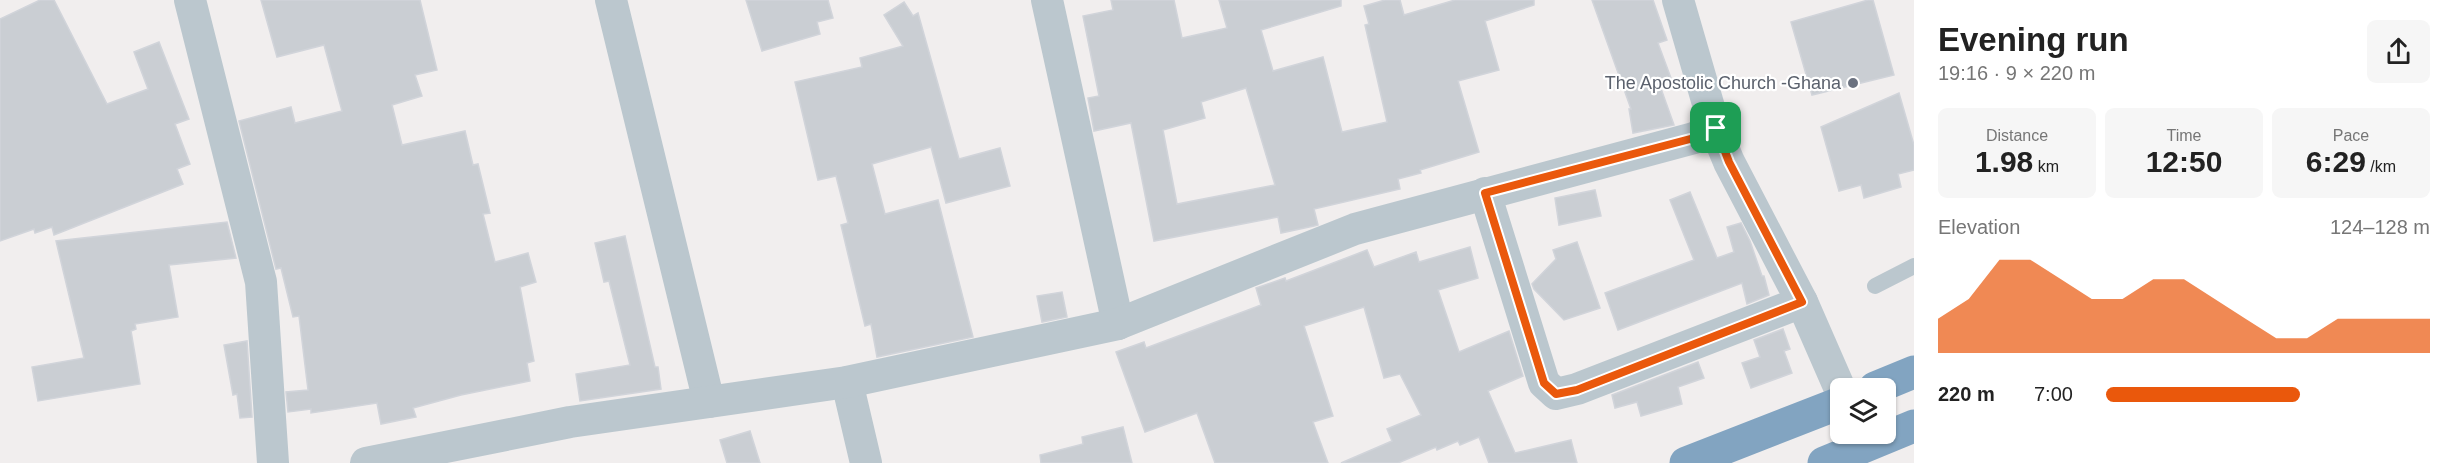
<!DOCTYPE html>
<html lang="en">
<head>
<meta charset="utf-8">
<style>
	body { margin:0; font-family:Arial,sans-serif; background:#f6f6f6; color:#222; height:100vh; display:flex; flex-direction:column; font-size:22px; white-space:nowrap }
	* { box-sizing:border-box; margin:0 }
	p { font-size:20px; color:#767676 }
	.icon { flex:none; width:33px; height:33px; fill:none; stroke:currentColor; stroke-width:2; stroke-linecap:round; stroke-linejoin:round }
	.map { position:relative; flex:1; overflow:hidden }
	.drawer { display:flex; flex-direction:column; background:#fff; width:540px }
	.drawer>* { flex:none }
	.fabs { position:absolute; left:1830px; top:378px; display:grid; gap:12px }
	.fabs a { display:grid; place-items:center; width:66px; height:66px; border-radius:9px; background:#fff; box-shadow:0 2px 4px #0004; font-size:30px }
	.pin { position:absolute; display:grid; place-items:center; width:51px; height:51px; color:#fff; margin:-26px; border-radius:12px; box-shadow:0 3px 9px #0006 }
	.round { display:grid; place-items:center; flex:none; width:63px; height:63px; border-radius:9px; background:#f6f6f6 }
	.head { display:flex; align-items:center; justify-content:space-between; height:102px; padding:0 24px }
	h1 { font-size:33px; font-weight:700; line-height:45px }
	.metrics { display:grid; grid-template-columns:repeat(3,1fr); gap:9px; height:102px; padding:6px 24px }
	.metrics div { display:grid; align-content:center; border-radius:9px; background:#f6f6f6; text-align:center }
	.metrics b { font-size:30px; font-weight:700 }
	.metrics small { font-size:16px; font-weight:400 }
	.metrics p { font-size:16px }
	.chart { height:168px; padding:12px 24px }
	.chart p { display:flex; justify-content:space-between }
	.chart svg { width:100%; height:108px; margin-top:6px; fill:#ea580c; opacity:.7 }
	ul { padding:0 24px; list-style:none; font-size:20px }
	li { display:grid; grid-template-columns:96px 72px 1fr; align-items:center; height:45px }
	li i { height:15px; border-radius:8px; background:#ea580c }
	main { display:flex; flex:1; min-height:0 }
	.map>svg:first-child { display:block }
	.building { fill:#caced3; stroke:#d1d4da; stroke-width:1.5; fill-rule:evenodd }
	.lines { fill:none; stroke-linecap:round; stroke-linejoin:round }
	.lane { stroke:#bbc7ce; stroke-width:16 }
	.street { stroke:#bbc7ce; stroke-width:32 }
	.highway { stroke:#82a4c1; stroke-width:33 }
	.route-casing { stroke:#fff; stroke-width:12 }
	.route { stroke:#ea580c; stroke-width:8 }
	.worship-dot { fill:#6b7280; stroke:#fff; stroke-width:2 }
	.labels { text-anchor:middle; stroke-width:4.5; stroke-linejoin:round; paint-order:stroke }
	.worship-label { font-size:18px; fill:#5b616d; stroke:#fff; text-anchor:end }
</style>
</head>
<body>
<main>
<div class="map">
<svg width="1914" height="463" viewBox="0 0 1914 463">
	<rect width="100%" height="100%" fill="#f1eeee"/>
	<g class="building">
		<polygon points="40,0 54,0 107,104 148,89 134,52 159,42 189,119 175,124 190,164 177,169 183,184 54,235 52,227 35,233 34,229 0,241 0,19"/>
		<polygon points="261,0 420,0 437,70 415,75 422,96 392,105 402,145 465,131 473,165 478,164 490,213 483,214 495,262 528,253 536,282 520,287 534,361 527,363 530,381 461,395 413,408 416,417 381,424 377,403 311,413 311,409 288,412 286,392 308,390 299,316 293,317 281,268 276,269 239,121 291,107 295,123 342,111 324,45 277,57"/>
		<polygon points="746,0 828,0 833,18 817,22 820,34 762,51"/>
		<path d="M1111 0H1174L1182 38 1227 28 1219 0H1341V6L1261 30 1273 71 1323 57 1342 132 1387 122 1365 25 1369 24 1364 6 1385 0H1400L1404 15 1455 0H1534V5L1485 21 1499 70 1458 81 1479 152 1420 170 1421 173 1398 179 1400 189 1314 209 1318 225 1314 226 1281 233 1278 217 1154 241 1131 123 1094 131 1088 98 1099 96 1083 16 1113 10ZM1246 88 1275 185 1177 204 1163 130 1205 118 1201 102Z"/>
		<polygon points="1592,0 1653,0 1667,40 1658,43 1671,78 1659,83 1674,125 1633,133 1629,109 1631,109"/>
		<polygon points="1868,0 1873,0 1894,75 1812,95 1791,22"/>
		<polygon points="904,2 913,16 918,13 959,159 1000,148 1010,186 946,203 931,147 872,164 885,214 938,200 973,337 877,357 871,324 865,326 841,225 848,223 836,176 818,180 795,82 862,67 860,58 903,46 884,15"/>
		<polygon points="1899,93 1914,145 1914,170 1898,174 1901,187 1864,198 1861,185 1839,191 1821,127"/>
		<polygon points="1595,190 1601,216 1559,225 1555,198"/>
		<polygon points="1690,192 1717,258 1734,252 1727,227 1741,223 1750,241 1762,276 1764,276 1769,295 1747,304 1742,283 1618,330 1605,293 1694,260 1670,200"/>
		<polygon points="227,222 236,258 169,265 178,317 135,324 136,329 131,331 140,384 38,401 32,367 84,358 56,241"/>
		<polygon points="625,236 655,367 658,367 661,389 580,401 576,374 630,365 609,281 604,282 595,243"/>
		<polygon points="1577,242 1600,308 1564,320 1534,289 1532,284 1556,259 1553,250"/>
		<polygon points="1470,247 1478,278 1438,290 1459,352 1509,331 1523,376 1488,391 1515,453 1571,440 1577,463 1489,463 1479,437 1460,445 1458,441 1437,450 1436,447 1398,463 1341,463 1392,441 1387,429 1421,415 1400,374 1384,378 1364,307 1304,326 1333,416 1313,422 1328,463 1215,463 1197,413 1145,432 1116,352 1144,342 1146,348 1248,310 1261,305 1256,288 1285,278 1286,281 1367,250 1374,267 1416,252 1419,262"/>
		<polygon points="1062,292 1067,317 1042,322 1037,296"/>
		<polygon points="1783,329 1790,349 1784,351 1792,373 1751,388 1742,363 1760,357 1754,340"/>
		<polygon points="247,341 252,417 240,418 237,394 233,395 224,345"/>
		<polygon points="1698,362 1704,378 1678,387 1682,404 1641,416 1637,402 1615,408 1612,395"/>
		<polygon points="1123,427 1132,463 1041,463 1040,455 1083,444 1082,437"/>
		<polygon points="750,431 760,463 727,463 720,440"/>
	</g>
	<g class="lines">
		<polyline class="lane" points="1875,286 1914,266"/>
		<g class="street">
			<polyline points="190,0 261,282 273,463"/>
			<polyline points="611,0 709,402"/>
			<polyline points="1047,0 1118,324"/>
			<polyline points="1678,0 1715,128"/>
			<polyline points="1485,193 1544,383 1556,394 1577,389 1802,302"/>
			<polyline points="847,382 866,463"/>
			<polyline points="366,463 570,422 847,382 1118,324 1355,229 1694,138 1715,128 1729,162 1802,302 1840,389"/>
		</g>
		<g class="highway">
			<polyline points="1875,388 1914,372"/>
			<polyline points="1686,463 1840,403"/>
			<polyline points="1824,463 1914,426"/>
		</g>
	</g>
	<g class="lines">
		<defs>
			<polygon id="route" points="1716,128 1729,162 1802,302 1577,390 1556,394 1544,383 1485,193 1694,138"/>
		</defs>
		<use href="#route" class="route-casing"/>
		<use href="#route" class="route"/>
	</g>
	<circle class="worship-dot" cx="1853" cy="83" r="6"/>
	<g class="labels">
		<g class="worship-label">
			<text x="1841" y="89">The Apostolic Church -Ghana</text>
		</g>
	</g>
</svg>
<div class="fabs">
<a><svg class="icon" aria-label="layers" viewBox="0 0 24 24"><path d="M12 4l9 5-9 5-9-5zM3 14l9 5 9-5"/></svg></a>
</div>
<div class="pin" style="left:1716px;top:128px;background:#1e9e55"><svg class="icon" aria-label="arrive" viewBox="0 0 24 24"><path d="M6 21V4h12l-3 4 3 4H6"/></svg></div>
</div>
<section class="drawer">
<div class="head"><div><h1>Evening run</h1><p>19:16 · 9 × 220 m</p></div><a class="round"><svg class="icon" aria-label="share" viewBox="0 0 24 24"><path d="M12 15V3M7 8l5-5 5 5M5 13v7h14v-7"/></svg></a></div>
<div class="metrics">
<div><p>Distance</p><b>1.98<small> km</small></b></div>
<div><p>Time</p><b>12:50</b></div>
<div><p>Pace</p><b>6:29<small> /km</small></b></div>
</div>
<div class="chart"><p><span>Elevation</span>124–128 m</p>
<svg viewBox="0 0 160 44" preserveAspectRatio="none"><path d="M0 44V30L10 22L20 6L30 6L40 14L50 22L60 22L70 14L80 14L90 22L100 30L110 38L120 38L130 30L140 30L150 30L160 30V44z"/></svg>
</div>
<ul>
<li><b>220 m</b>7:00<i style="width:60%"></i></li>
</ul>
</section>
</main>
</body>
</html>
